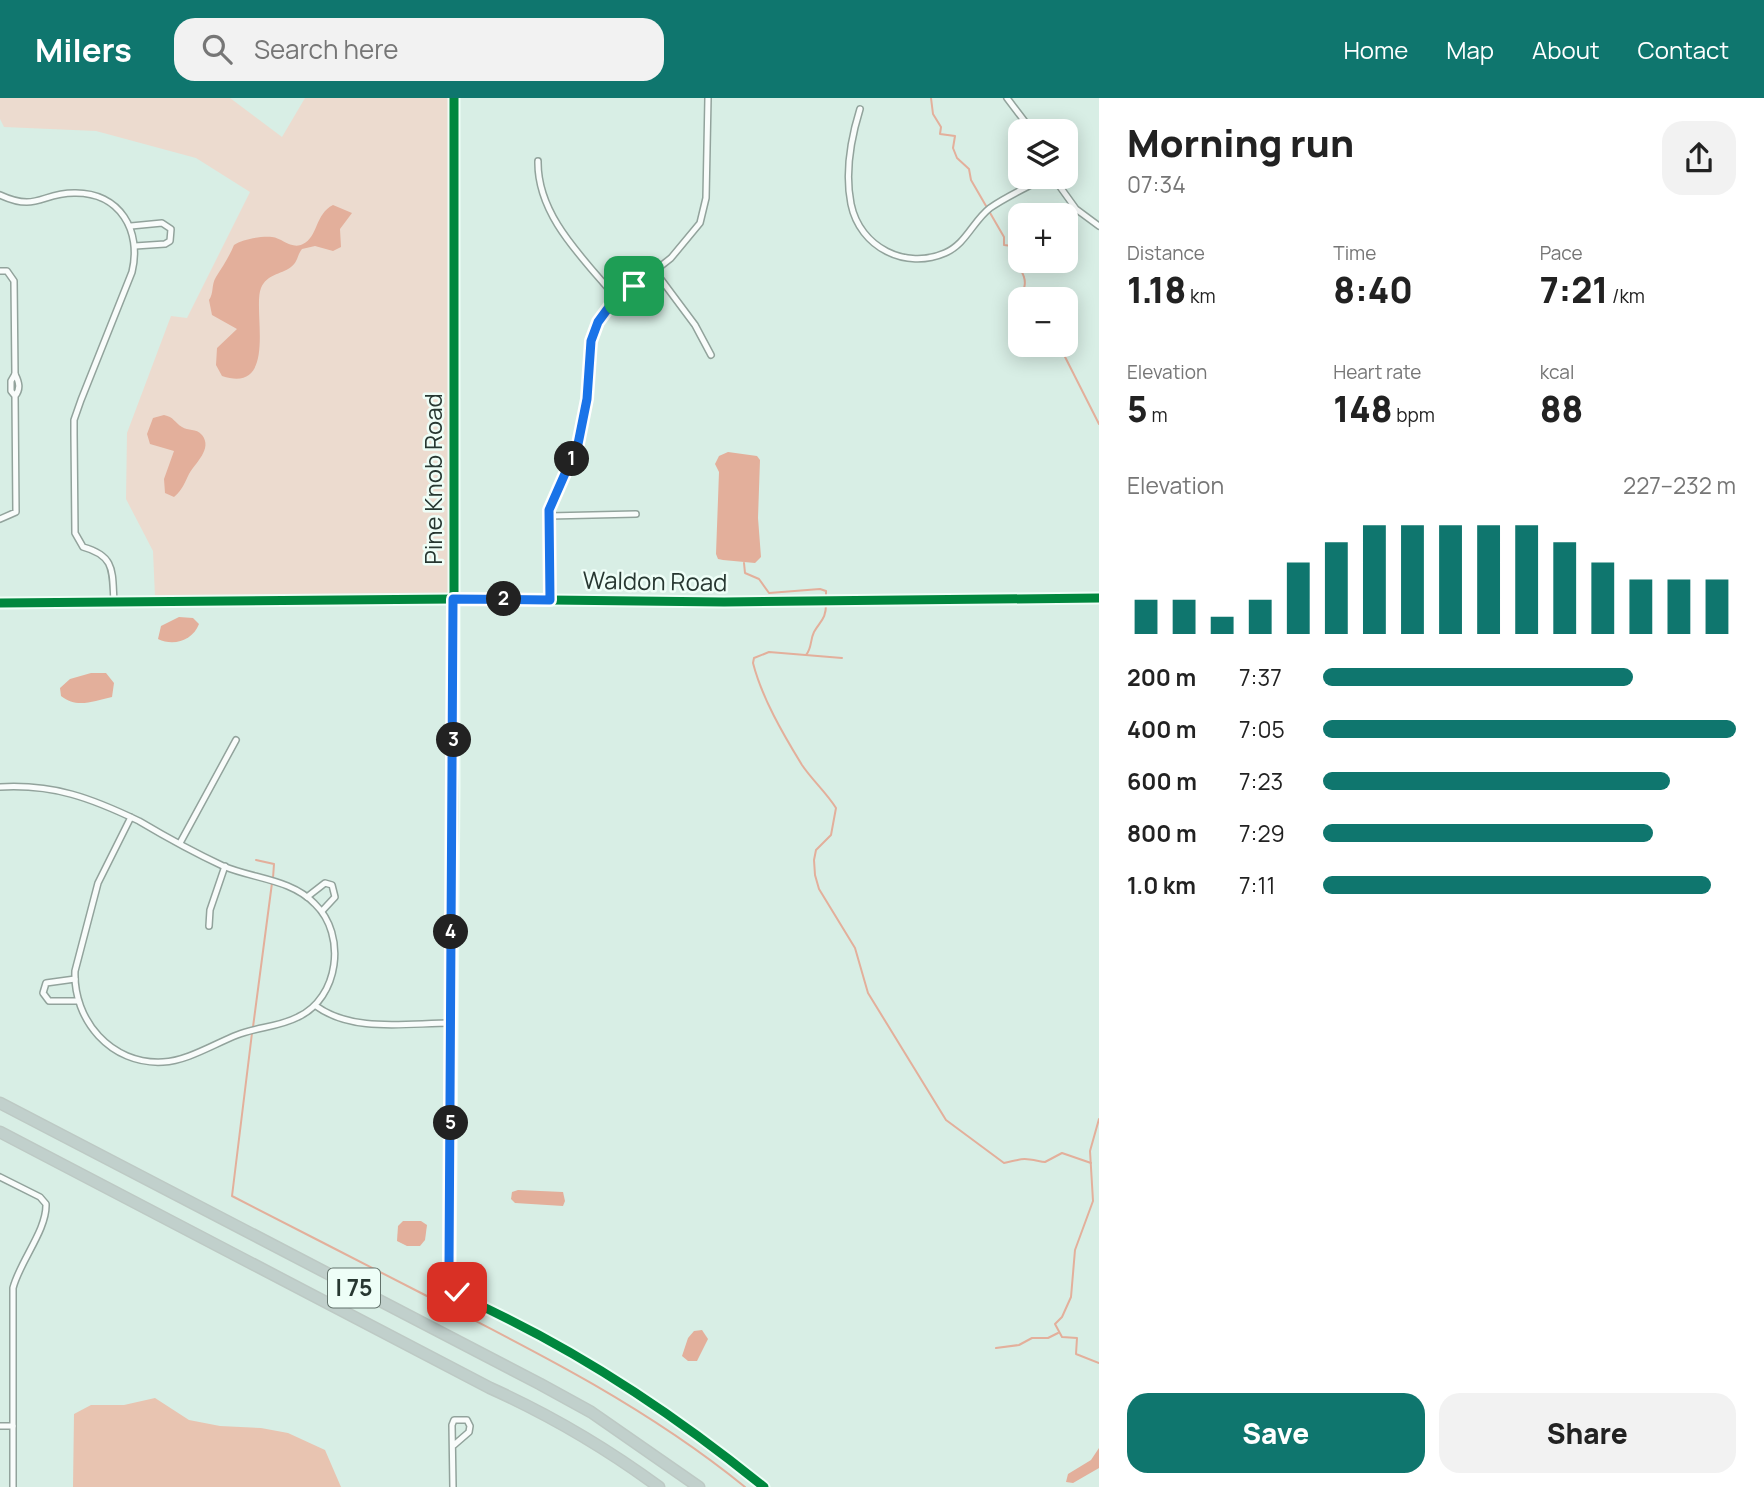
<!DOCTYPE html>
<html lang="en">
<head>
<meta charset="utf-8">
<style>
	body { margin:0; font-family:Manrope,sans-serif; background:#f2f2f2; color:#222; height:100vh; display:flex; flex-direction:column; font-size:26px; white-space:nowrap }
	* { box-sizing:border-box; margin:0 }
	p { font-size:23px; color:#767676 }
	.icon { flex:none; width:38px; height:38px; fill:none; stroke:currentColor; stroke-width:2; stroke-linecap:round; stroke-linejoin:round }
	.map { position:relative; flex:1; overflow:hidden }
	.panel { display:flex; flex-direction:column; background:#fff; width:665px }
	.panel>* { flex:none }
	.tools { position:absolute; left:1008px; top:21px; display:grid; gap:14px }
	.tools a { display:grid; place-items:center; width:70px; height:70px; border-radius:14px; background:#fff; box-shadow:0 4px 18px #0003; font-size:35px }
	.pin { position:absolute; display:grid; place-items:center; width:60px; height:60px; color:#fff; margin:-30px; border-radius:14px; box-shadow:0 4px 10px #0006 }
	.km { position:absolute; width:35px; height:35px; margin:-18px; border-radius:50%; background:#222; color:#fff; font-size:19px; line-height:35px; text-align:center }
	.round { display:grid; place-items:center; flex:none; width:74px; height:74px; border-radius:21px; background:#f2f2f2 }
	.head { display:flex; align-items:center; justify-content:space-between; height:119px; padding:0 28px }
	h1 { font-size:38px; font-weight:800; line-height:52px }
	.stats { display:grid; grid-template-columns:repeat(3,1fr); gap:10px; height:119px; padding:7px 28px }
	.stats div { display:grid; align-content:center }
	.stats b { font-size:35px; font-weight:800 }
	.stats small { font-size:19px; font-weight:400 }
	.stats p { font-size:19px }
	.chart { height:196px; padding:14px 28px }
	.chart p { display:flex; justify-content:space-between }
	.chart svg { width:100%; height:126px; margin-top:7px; stroke:#0f766e; stroke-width:6 }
	.action { display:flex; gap:14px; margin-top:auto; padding:14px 28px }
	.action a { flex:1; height:80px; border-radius:21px; background:#0f766e; color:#fff; font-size:28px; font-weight:800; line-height:80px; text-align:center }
	.action a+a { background:#f2f2f2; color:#222 }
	ul { padding:0 28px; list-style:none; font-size:23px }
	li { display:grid; grid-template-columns:112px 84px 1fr; align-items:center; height:52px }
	li i { height:18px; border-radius:9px; background:#0f766e }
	header { display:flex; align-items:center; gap:42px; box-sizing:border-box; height:98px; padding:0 35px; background:#0f766e; color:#fff }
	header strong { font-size:33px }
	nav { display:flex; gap:38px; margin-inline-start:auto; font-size:24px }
	.search { width:490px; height:63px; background:#f2f2f2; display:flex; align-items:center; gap:18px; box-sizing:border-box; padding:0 24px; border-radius:21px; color:#767676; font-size:26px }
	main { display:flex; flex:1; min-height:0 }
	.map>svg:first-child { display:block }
	.green { fill:#ecdbcf }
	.forest { fill:#e8c4b1 }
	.water { fill:#e3af9b }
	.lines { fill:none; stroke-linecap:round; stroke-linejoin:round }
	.stream { stroke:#e3af9b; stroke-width:2 }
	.minor-casing { stroke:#92a39c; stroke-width:8 }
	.tertiary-casing { stroke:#92a39c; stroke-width:10 }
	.motorway-casing { stroke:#bdc9c4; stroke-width:13 }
	.minor { stroke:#f9fcfb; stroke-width:5 }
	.tertiary { stroke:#f9fcfb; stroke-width:7 }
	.motorway { stroke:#c1d0cc; stroke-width:10 }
	.cycleway-casing { stroke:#eefef7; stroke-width:13 }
	.cycleway { stroke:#00873e; stroke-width:9 }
	.route-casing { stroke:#fff; stroke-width:14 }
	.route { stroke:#1a73e8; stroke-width:9 }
	.labels { text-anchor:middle; stroke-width:5; stroke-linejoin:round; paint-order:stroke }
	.shield { fill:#eefef7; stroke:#63736c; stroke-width:2 }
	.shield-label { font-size:23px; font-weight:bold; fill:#273731 }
	.street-label { font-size:24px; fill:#273731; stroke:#eefef7 }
</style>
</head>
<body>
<header>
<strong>Milers</strong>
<div class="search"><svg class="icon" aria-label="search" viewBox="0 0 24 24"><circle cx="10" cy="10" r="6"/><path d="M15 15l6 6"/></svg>Search here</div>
<nav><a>Home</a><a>Map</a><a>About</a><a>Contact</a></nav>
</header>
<main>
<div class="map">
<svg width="1099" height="1389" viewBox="0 0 1099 1389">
	<rect width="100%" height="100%" fill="#d8eee5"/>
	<polygon class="green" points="0,0 230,0 282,39 305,0 450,0 449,495 155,499 153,453 126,401 127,335 171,218 187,220 250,94 196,60 96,33 4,29 0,21"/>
	<polygon class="forest" points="155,1300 189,1322 220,1328 261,1330 288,1335 325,1352 341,1389 73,1389 74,1316 91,1307 124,1307"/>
	<g class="water">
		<path d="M333 107 352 115 340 131 341 149 333 153 315 148 302 151C297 157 298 164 291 169 280 177 267 176 261 190 252 211 279 297 222 278L216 267 217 250 237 231 212 217 209 202C214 195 211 187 216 179 223 168 229 159 234 147 243 141 261 138 272 139 282 140 292 152 303 146 318 139 315 116 333 107Z"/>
		<path d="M164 317C174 319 174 324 182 329 188 333 196 330 202 337 213 351 195 365 189 376 184 386 183 391 174 399L165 395 164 381 174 353 150 346 147 336 153 320Z"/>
		<polygon points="728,354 757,358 760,362 758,420 761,459 755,465 723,462 718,461 716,456 719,374 715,366 719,358"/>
		<path d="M179 519 193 520 199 526C193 542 174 549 158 541L161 528Z"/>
		<path d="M91 575H106L114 585 112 599C93 603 77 611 61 598L60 590 70 581Z"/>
		<polygon points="518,1092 563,1094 565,1103 563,1108 515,1105 511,1101 512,1094"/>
		<polygon points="403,1123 421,1123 427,1127 425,1142 420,1148 407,1148 397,1143 398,1128"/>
		<polygon points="702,1232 708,1241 697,1263 688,1263 682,1258 688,1240 694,1233"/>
		<polygon points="1099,1350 1099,1370 1073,1385 1066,1384 1068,1376 1091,1362"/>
	</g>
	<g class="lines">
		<g class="stream">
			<path d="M931 0 933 16 941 29 940 36 955 38 953 50 957 60 969 71 971 82 1004 139V147L1012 148C1011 165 1029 175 1024 190L1041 201"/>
			<polyline points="1059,247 1099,326"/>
			<polyline points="744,465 745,475 759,481 769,495 820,491 826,493 826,500"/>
			<path d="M806 557C812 550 810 542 814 534 821 522 826 521 826 506"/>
			<path d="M842 560 769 554 754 560 753 565C762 600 783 636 802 667 812 682 826 694 836 710L831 737 816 752 814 762 815 777 819 791 855 850 868 895 946 1022 1004 1065C1027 1060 1021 1060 1045 1064L1062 1055 1091 1065"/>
			<polyline points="256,762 274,766 273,780"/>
			<polyline points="253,929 272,785"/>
			<path d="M252 935 232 1098C295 1130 358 1163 421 1195 533 1252 647 1309 745 1389"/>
			<polyline points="1099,1021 1090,1053 1093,1103 1075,1152 1071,1199 1062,1219 1055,1226 1062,1239 1077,1240 1076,1256 1099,1265"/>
			<polyline points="996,1250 1019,1247 1032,1240 1048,1240 1058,1235"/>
		</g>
		<defs>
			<g id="minor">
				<path d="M454 0V688L450 1181 452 1188 466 1201C573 1249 673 1315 764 1389"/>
				<polyline points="1007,0 1032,33"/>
				<path d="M860 11C851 40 845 76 851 106 860 150 906 172 945 155 966 146 973 123 990 110 1007 98 1028 89 1046 79"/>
				<path d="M538 63C537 118 584 161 618 202"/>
				<polyline points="1053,79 1076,111 1099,128"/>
				<path d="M0 97C37 114 41 95 74 95 120 94 142 133 132 174L81 302 74 322V336L75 435 83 449C116 458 112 474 114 504"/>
				<polyline points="131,128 162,125 171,131 170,143 165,146 135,148"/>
				<polyline points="654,172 695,227 711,257"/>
				<polyline points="0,173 7,173 14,183 15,276"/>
				<polyline points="549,418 636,416"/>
				<path d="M0 421 16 414 15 298C21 291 19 284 15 276L11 283V293L15 298"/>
				<polyline points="550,502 549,412 578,346 587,301 591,243 598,224 609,209 671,160 700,125 706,100 708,0"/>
				<path d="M0 689C54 686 91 700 139 723 166 739 195 755 223 768 254 781 291 781 315 806 347 837 339 900 298 919 279 929 257 929 237 937 214 946 187 963 163 964 111 967 73 922 75 873L98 785 131 719"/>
				<polyline points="180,745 236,642"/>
				<polyline points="307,799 325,785 332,787 335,799 322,813"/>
				<polyline points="209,828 210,812 225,768"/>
				<polyline points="75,881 46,885 43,895 49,903 78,903"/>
				<path d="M316 908C353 935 407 925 451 925"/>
				<path d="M0 1079 40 1099 46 1106C47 1132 20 1163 13 1190V1389"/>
				<polyline points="0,1328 13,1328"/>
				<polyline points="453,1389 452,1327 454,1322 467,1322 470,1328 469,1334 454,1347"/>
			</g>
			<polyline id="tertiary" points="0,505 453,501 724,504 1099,500"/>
			<g id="motorway">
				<polyline points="0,1005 540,1286 591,1314 699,1389"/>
				<path d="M0 1034 490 1290C550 1317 606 1350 659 1389"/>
			</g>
		</defs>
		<use href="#minor" class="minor-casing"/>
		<use href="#tertiary" class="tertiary-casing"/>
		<use href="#motorway" class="motorway-casing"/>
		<use href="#minor" class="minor"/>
		<use href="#tertiary" class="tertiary"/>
		<use href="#motorway" class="motorway"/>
		<defs>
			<g id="cycleway">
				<path d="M454 0V688L450 1181 452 1188 466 1201C573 1249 673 1315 764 1389"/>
				<polyline points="0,505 453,501 724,504 1099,500"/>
			</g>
		</defs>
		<use href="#cycleway" class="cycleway-casing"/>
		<use href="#cycleway" class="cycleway"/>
	</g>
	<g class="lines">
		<defs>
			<polyline id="route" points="457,1194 452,1188 449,1170 453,501 550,502 549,412 578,346 587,301 591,243 598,224 609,209 634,188"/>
		</defs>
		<use href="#route" class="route-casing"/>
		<use href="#route" class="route"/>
	</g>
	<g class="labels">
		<rect class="shield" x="328" y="1170.5" width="52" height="39" rx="5"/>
		<g class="shield-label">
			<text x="354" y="1198">I 75</text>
		</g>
		<g class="street-label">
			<text transform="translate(434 381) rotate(-90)" y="8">Pine Knob Road</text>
			<text transform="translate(655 484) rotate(1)" y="8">Waldon Road</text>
		</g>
	</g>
</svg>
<div class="tools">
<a><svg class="icon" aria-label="layers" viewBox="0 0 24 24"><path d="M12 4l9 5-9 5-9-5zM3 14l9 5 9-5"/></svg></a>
<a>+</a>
<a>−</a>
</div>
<div class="pin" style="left:634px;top:188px;background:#1e9e55"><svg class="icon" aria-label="arrive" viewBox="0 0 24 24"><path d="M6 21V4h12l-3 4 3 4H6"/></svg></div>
<div class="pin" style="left:457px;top:1194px;background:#d93025"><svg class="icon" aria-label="check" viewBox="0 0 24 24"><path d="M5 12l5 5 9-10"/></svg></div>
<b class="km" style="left:572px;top:361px">1</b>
<b class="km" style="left:504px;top:501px">2</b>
<b class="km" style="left:454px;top:642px">3</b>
<b class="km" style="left:451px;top:834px">4</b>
<b class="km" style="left:451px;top:1025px">5</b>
</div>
<section class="panel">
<div class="head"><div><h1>Morning run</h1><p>07:34</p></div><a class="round"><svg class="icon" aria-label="share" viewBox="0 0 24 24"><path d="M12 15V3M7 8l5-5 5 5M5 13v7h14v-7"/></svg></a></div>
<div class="stats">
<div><p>Distance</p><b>1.18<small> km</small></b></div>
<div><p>Time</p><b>8:40</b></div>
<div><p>Pace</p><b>7:21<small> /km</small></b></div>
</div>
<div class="stats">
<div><p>Elevation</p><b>5<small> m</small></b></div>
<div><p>Heart rate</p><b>148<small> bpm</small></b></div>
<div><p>kcal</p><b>88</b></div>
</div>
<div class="chart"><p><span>Elevation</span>227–232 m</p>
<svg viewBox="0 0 160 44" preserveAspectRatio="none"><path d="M5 44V32M15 44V32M25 44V38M35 44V32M45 44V19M55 44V12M65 44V6M75 44V6M85 44V6M95 44V6M105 44V6M115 44V12M125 44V19M135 44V25M145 44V25M155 44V25"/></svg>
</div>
<ul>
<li><b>200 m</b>7:37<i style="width:75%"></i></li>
<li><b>400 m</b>7:05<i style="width:100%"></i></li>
<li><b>600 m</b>7:23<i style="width:84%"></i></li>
<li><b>800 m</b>7:29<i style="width:80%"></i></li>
<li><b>1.0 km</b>7:11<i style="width:94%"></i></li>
</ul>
<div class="action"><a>Save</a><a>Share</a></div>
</section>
</main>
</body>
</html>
